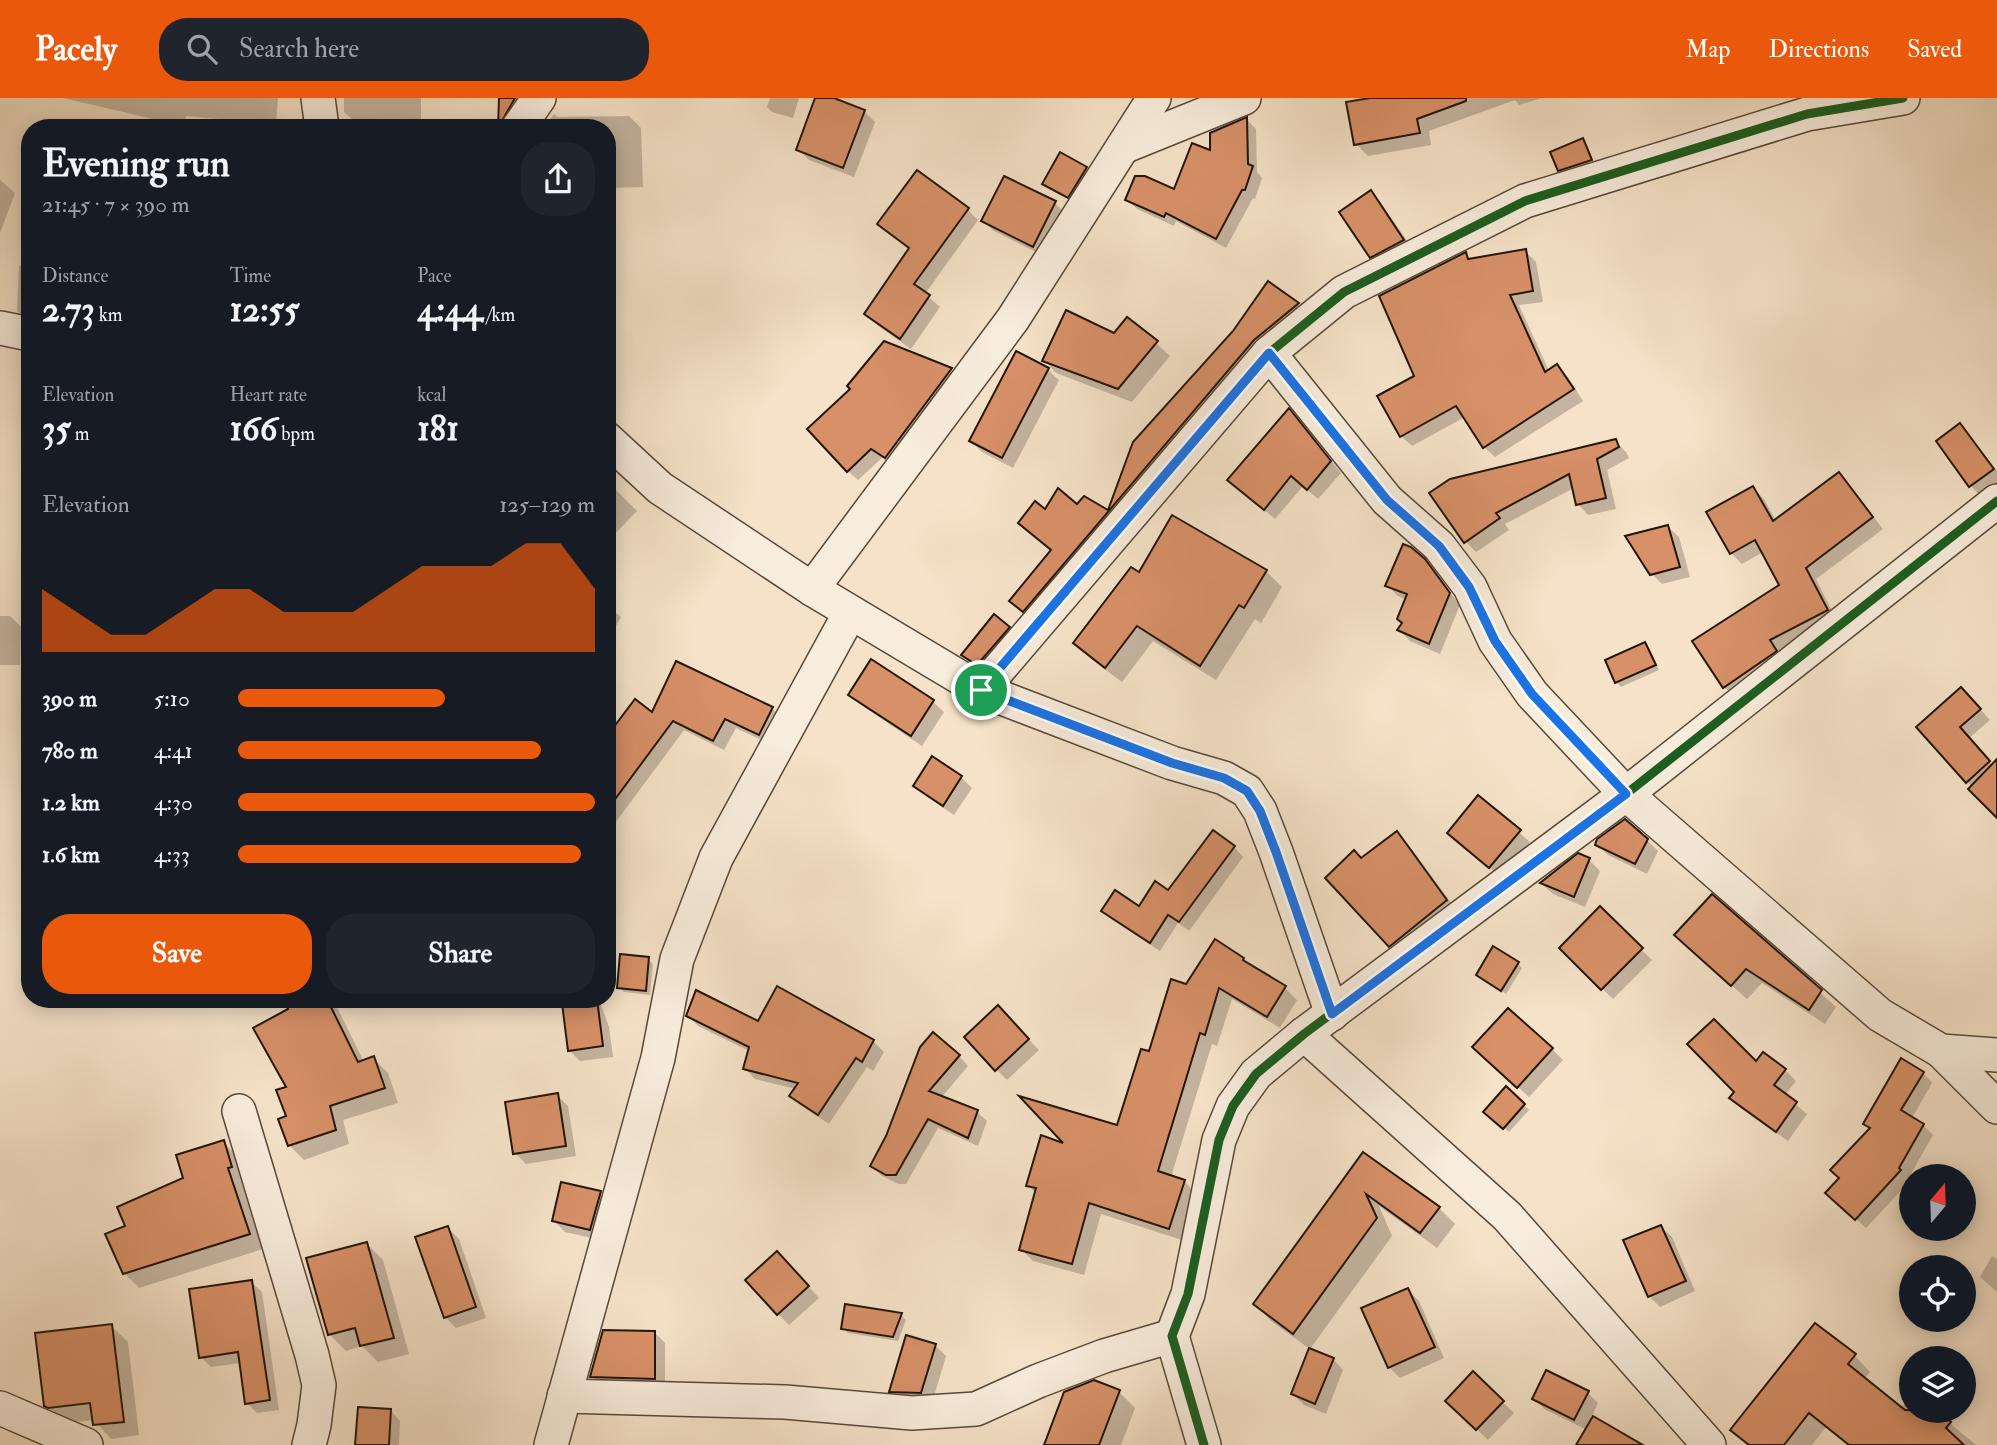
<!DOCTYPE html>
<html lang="en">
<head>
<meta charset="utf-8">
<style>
	body { margin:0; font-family:"IM FELL Double Pica",serif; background:#20242c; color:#f1f3f6; height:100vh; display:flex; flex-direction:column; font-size:26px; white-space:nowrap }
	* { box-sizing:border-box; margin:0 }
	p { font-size:23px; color:#9ea1a6 }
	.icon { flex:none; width:38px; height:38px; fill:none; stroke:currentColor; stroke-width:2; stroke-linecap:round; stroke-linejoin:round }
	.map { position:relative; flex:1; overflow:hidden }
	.drawer { position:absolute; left:21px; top:21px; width:595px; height:889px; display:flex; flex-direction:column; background:#171b24; border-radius:28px; box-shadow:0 4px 18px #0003 }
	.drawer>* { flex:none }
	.needle { width:46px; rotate:19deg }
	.buttons { position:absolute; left:1899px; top:1066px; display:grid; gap:14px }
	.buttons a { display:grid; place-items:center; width:77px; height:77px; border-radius:50%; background:#171b24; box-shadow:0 4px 18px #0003; font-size:35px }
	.pin { position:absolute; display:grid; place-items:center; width:60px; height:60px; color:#fff; margin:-30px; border:4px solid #fff; border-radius:50%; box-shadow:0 2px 7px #0007 }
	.round { display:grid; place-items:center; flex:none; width:74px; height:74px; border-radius:28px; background:#20242c }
	.overview { display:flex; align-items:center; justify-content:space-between; height:119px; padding:0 21px }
	h1 { font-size:38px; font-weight:800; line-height:52px }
	.figures { display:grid; grid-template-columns:repeat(3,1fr); gap:10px; height:119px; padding:7px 21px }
	.figures div { display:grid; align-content:center }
	.figures b { font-size:35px; font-weight:800 }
	.figures small { font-size:19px; font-weight:400 }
	.figures p { font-size:19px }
	.chart { height:196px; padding:14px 21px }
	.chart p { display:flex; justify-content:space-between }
	.chart svg { width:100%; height:126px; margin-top:7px; fill:#ea580c; opacity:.7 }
	.primary-button { display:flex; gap:14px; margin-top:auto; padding:14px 21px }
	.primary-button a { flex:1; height:80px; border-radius:28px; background:#ea580c; color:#fff; font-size:28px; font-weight:800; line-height:80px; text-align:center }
	.primary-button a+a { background:#20242c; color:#f1f3f6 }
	ul { padding:0 21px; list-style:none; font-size:23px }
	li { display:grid; grid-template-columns:112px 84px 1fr; align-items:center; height:52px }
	li i { height:18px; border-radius:9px; background:#ea580c }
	header { display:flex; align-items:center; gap:42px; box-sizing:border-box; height:98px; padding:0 35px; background:#ea580c; color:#fff }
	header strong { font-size:33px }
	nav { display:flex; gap:38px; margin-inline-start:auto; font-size:24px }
	.search { width:490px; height:63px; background:#20242c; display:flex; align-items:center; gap:18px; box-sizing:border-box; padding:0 24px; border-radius:28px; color:#9ea1a6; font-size:26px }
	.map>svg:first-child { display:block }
	.shadow { fill:#0003 }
	.building { fill:#d79068; stroke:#23150a; stroke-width:2 }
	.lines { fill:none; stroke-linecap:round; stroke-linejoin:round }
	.street-casing { stroke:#58483a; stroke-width:36 }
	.street { stroke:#f8ecdb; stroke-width:33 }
	.cycleway-casing { stroke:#f8ecdb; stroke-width:13 }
	.cycleway { stroke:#1b5e20; stroke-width:9 }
	.route-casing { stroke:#fff; stroke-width:14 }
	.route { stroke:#1a73e8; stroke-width:9 }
</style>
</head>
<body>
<header>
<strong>Pacely</strong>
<div class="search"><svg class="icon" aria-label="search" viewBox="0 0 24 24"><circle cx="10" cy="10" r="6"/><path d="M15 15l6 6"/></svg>Search here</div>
<nav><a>Map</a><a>Directions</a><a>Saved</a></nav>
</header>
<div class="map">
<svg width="1997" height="1347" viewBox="0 0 1997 1347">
	<rect width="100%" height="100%" fill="#f5e2c8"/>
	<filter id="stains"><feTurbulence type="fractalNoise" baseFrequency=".00286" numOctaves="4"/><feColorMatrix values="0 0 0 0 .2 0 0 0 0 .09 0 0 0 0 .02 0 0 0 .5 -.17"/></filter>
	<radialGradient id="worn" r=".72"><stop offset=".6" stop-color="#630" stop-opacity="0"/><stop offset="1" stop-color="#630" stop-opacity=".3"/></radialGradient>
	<g class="shadow">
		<polygon points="63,0 278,0 276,26 186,18 183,28"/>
		<polygon points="344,0 421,0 421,24 355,24 344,14"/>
		<polygon points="501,0 524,0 515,30 499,30"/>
		<polygon points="770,0 799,0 793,20 772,14 767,9"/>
		<polygon points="817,0 829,0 864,13 875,24 854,79 809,62 798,51"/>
		<polygon points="1380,0 1542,0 1519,7 1515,2 1429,33 1431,47 1368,58 1356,46"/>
		<polygon points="554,16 557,19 629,18 641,30 643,89 607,90 607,30 544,30"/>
		<polygon points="1247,22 1256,31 1257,74 1262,80 1255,101 1253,100 1226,150 1176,123 1174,128 1137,111 1127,101 1175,93"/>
		<polygon points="1585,48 1590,69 1564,77 1559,72"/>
		<polygon points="1086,70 1091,75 1073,103 1044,85"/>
		<polygon points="917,75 968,112 978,122 925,196 940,209 911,251 877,227 866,216 910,152 879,126"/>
		<polygon points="0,82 15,95 0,135"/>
		<polygon points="1371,95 1381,105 1414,153 1382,169 1371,158"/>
		<polygon points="1055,105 1066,116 1044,158 994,133 983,123"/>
		<polygon points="1525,153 1536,164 1543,204 1519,207 1549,273 1557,268 1568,279 1583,303 1495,359 1484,349 1465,319 1412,348 1401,338 1417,278 1466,156 1471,162"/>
		<polygon points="19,168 30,168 30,225 17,213"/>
		<polygon points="1269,186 1298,207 1310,218 1035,524 1011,503 1053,453 1020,425 1045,414 1077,408 1084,400 1109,415 1134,345 1234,234"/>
		<polygon points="884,245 951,272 961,281 896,369 882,360 858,382 848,373 853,291"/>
		<polygon points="1156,245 1170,258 1132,304 1056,275 1044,262"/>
		<polygon points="1017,255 1053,274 1049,273 1059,282 1013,370 982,354 971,343"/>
		<polygon points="1299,323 1341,375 1318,401 1303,388 1275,421 1240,392"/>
		<polygon points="1960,327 1997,373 1997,387 1981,399 1971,388 1938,343"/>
		<polygon points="1615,343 1626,354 1629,360 1607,372 1616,411 1588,417 1578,406 1574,390 1505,426 1509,432 1476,454 1466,444 1432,396"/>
		<polygon points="1839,376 1883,431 1816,481 1837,523 1779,553 1786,564 1735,599 1724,589 1781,488 1763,454 1742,466 1731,455 1753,390 1764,401 1776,423"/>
		<polygon points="607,383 637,413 607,444"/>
		<polygon points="1668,429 1679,439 1690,479 1662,486 1651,475"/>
		<polygon points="1424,462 1460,507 1440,556 1410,543 1399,532 1404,526 1407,502 1398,498 1387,487"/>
		<polygon points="1266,473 1282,489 1261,525 1255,521 1216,582 1153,543 1122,584 1091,561 1075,545 1140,477"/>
		<polygon points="607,507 621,519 607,543"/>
		<polygon points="0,518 10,518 21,529 20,567 0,567"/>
		<polygon points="1009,530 1019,541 988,577 974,568 963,557"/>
		<polygon points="1645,546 1650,551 1659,572 1621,589 1616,584"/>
		<polygon points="872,563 933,604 944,614 922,648 861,607 850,597"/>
		<polygon points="1972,602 1990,622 1969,640 1997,672 1997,717 1919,629"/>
		<polygon points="772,610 782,620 770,646 736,630 724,652 684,632 607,736 607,641 653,617"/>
		<polygon points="933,661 961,679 972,690 954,717 926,698 915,688"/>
		<polygon points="1478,700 1530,744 1500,779 1449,735"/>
		<polygon points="1397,736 1408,746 1457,813 1401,858 1390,848 1362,762"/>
		<polygon points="1647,742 1658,753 1647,776 1608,757 1597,746"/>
		<polygon points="1234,749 1243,759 1189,833 1178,825 1160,853 1113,822 1104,813 1139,810 1169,795"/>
		<polygon points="1589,762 1600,773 1585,809 1553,796 1542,786"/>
		<polygon points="1712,798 1836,909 1825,926 1762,885 1747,901 1692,852"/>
		<polygon points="1600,811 1652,862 1613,901 1561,850"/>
		<polygon points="648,861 653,866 650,897 624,894 619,889"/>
		<polygon points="1243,861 1252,870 1285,890 1297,902 1280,930 1232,901 1217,948 1212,946 1171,1079 1184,1083 1196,1095 1182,1142 1101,1116 1084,1177 1033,1163 1021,1151 1036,1095 1028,1087 1070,1050 1119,1029 1150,955 1187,888"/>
		<polygon points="1517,865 1522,870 1506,896 1478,877"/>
		<polygon points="286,901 333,901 364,964 373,960 388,975 398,1005 343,1022 349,1046 304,1062 289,1047 291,911"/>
		<polygon points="563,901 599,901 609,929 613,959 580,963 569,952"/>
		<polygon points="688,917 759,925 873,943 884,954 873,973 867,969 829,1026 802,1008 792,998 796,991 755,981 745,971 749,953 698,928"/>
		<polygon points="1008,920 1039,952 1007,982 996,971"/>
		<polygon points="1552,951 1563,962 1529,999 1485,960"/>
		<polygon points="959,958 968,968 941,1000 977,1014 987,1023 978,1048 938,1030 906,1086 898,1086 882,1078 872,1068 888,1039"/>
		<polygon points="1756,966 1785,972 1796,983 1785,997 1807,1016 1788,1043 1742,1011 1731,1000"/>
		<polygon points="1923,975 1932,985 1912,1020 1923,1027 1933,1037 1908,1081 1910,1083 1866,1130 1837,1104 1841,1081 1871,1031 1865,1026"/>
		<polygon points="1506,990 1529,1012 1509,1034 1490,1018"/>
		<polygon points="557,997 568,1008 576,1058 526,1066 515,1055"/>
		<polygon points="223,1044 238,1059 246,1083 242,1084 263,1151 139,1190 124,1175 127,1129 185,1081"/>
		<polygon points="1364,1056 1439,1110 1455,1126 1437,1150 1379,1108 1392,1138 1310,1251 1271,1223 1255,1206"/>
		<polygon points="600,1095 611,1106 601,1142 565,1134 554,1123"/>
		<polygon points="1661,1129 1672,1139 1695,1193 1660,1209 1649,1198"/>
		<polygon points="448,1130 459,1141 486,1220 456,1230 445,1219"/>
		<polygon points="367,1146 383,1162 409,1256 378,1264 362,1248 346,1253 329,1236"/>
		<polygon points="1992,1158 1997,1161 1997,1194 1980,1179"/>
		<polygon points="788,1166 819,1200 789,1227 778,1216"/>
		<polygon points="251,1184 262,1194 279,1312 257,1315 247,1305 241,1265 211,1269 201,1259"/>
		<polygon points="1408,1192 1419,1203 1444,1260 1400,1280 1389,1269"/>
		<polygon points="901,1217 906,1222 898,1243 848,1235 843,1230"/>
		<polygon points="111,1228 128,1244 139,1337 111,1341 94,1322 66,1325 45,1307"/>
		<polygon points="654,1234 665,1245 665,1291 602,1290 592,1279"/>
		<polygon points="935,1247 946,1258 932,1305 901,1304 891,1293"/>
		<polygon points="1855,1258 1870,1274 1864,1281 1900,1311 1911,1298 1911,1312 1934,1312 1976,1347 1848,1347 1826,1329 1812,1347 1747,1347 1733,1332"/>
		<polygon points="1333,1261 1343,1272 1326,1316 1304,1307 1293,1296"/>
		<polygon points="1473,1276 1514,1315 1488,1342 1448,1303"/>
		<polygon points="1119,1294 1135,1310 1121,1347 1046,1347"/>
		<polygon points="1588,1295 1598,1305 1591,1320 1640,1347 1578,1347 1587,1332 1544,1311 1534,1300"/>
		<polygon points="391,1313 400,1323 399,1347 357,1347"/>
	</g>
	<g class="building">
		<polygon points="499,0 515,0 498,30"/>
		<polygon points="815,0 834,0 865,12 843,70 796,52"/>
		<polygon points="1370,0 1466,0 1466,3 1417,21 1420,35 1354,47 1346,4"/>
		<polygon points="1247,19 1248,66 1253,68 1245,92 1242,92 1216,141 1166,115 1164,119 1125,102 1135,78 1145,78 1174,91 1192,45 1210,52 1210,35"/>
		<polygon points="1583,40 1592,62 1558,73 1550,54"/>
		<polygon points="1060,54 1087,69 1068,100 1042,86"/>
		<polygon points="917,72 969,110 914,186 930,197 900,241 864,216 909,150 877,126"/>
		<polygon points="1004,78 1056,103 1033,149 981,123"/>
		<polygon points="1371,92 1404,142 1370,160 1339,114"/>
		<polygon points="1526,151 1533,193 1510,197 1545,274 1557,266 1574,291 1483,350 1456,308 1400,339 1377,298 1414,278 1379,198 1466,154 1468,161"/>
		<polygon points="1268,183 1299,205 1254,242 1023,514 1009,503 1051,452 1018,425 1035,403 1045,411 1058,390 1077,406 1084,398 1108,412 1133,344 1233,233"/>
		<polygon points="1066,212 1114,235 1127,219 1158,243 1118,291 1042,263"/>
		<polygon points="884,243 952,270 885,360 871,351 847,374 807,331 850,291 847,288"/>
		<polygon points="1016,253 1049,270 1002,360 969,343"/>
		<polygon points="1289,310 1331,363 1307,392 1291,378 1264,412 1227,382"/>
		<polygon points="1960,325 1994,371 1969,389 1936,343"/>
		<polygon points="1616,341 1619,349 1597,361 1606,400 1576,407 1569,376 1496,415 1500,420 1464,445 1429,395 1450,381"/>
		<polygon points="1839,374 1873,419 1806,470 1828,512 1770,542 1777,553 1723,590 1692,543 1779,487 1755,442 1730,456 1706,414 1753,388 1773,423"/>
		<polygon points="1172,417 1267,472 1244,510 1239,507 1200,568 1137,528 1105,570 1073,545 1131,469 1139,474"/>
		<polygon points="1668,427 1680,469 1650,477 1625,438"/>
		<polygon points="1403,446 1411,449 1425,461 1450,495 1429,546 1397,532 1402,525 1397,521 1407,496 1385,488"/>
		<polygon points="994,516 1010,529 977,567 961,557"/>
		<polygon points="1645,544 1656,567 1615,585 1605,562"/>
		<polygon points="871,561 934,602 911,638 848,597"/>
		<polygon points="676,563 773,609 759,637 725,621 713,643 673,623 607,712 607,638 635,601 652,614"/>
		<polygon points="1961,589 1981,611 1960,629 1990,663 1966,685 1916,629"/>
		<polygon points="932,658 962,678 943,708 913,688"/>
		<polygon points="1997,661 1997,720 1968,691"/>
		<polygon points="1478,697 1521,732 1489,770 1447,735"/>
		<polygon points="1625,721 1648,741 1635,766 1595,747 1597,741"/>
		<polygon points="1213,732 1235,748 1179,824 1168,817 1150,845 1101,813 1115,792 1139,808 1155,783 1168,792"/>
		<polygon points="1397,733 1447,802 1389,849 1325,780 1354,752 1361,760"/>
		<polygon points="1578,755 1590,760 1574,799 1540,785"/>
		<polygon points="1712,796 1822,892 1809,912 1746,871 1731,888 1674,837"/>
		<polygon points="1600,808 1643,850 1601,892 1559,850"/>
		<polygon points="1215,841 1244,860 1243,862 1286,888 1267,919 1219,890 1205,937 1200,935 1158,1073 1185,1082 1169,1131 1089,1105 1072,1166 1019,1152 1036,1090 1026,1088 1041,1037 1063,1045 1019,998 1117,1027 1141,951 1149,953 1171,881 1186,886"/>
		<polygon points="1493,848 1519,864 1501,893 1476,877"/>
		<polygon points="620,856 649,859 646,893 617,890"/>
		<polygon points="777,888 874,942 862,964 856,960 818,1017 789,998 798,985 743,971 749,949 686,918 696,892 758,923"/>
		<polygon points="284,901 327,901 358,964 374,958 385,990 330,1008 336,1032 288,1048 278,1021 286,1018 276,992 286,989 253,930 288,911"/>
		<polygon points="597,901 603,948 568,953 562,905"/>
		<polygon points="998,907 1029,941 995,973 964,939"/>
		<polygon points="1508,910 1553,950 1517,990 1472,949"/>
		<polygon points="1714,921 1756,963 1763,954 1786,971 1774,987 1797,1004 1776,1034 1729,1000 1734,994 1687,946"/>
		<polygon points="933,934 960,957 929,993 978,1012 968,1040 928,1021 896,1077 886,1077 870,1068 886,1038 920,949"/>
		<polygon points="1901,960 1924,974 1901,1012 1924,1026 1899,1070 1901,1072 1855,1122 1825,1095 1839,1080 1830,1072 1870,1030 1863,1026"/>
		<polygon points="1506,988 1525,1006 1503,1031 1483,1014"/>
		<polygon points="558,995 566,1048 513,1056 505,1004"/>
		<polygon points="224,1042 232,1069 228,1070 250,1136 123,1176 105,1136 125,1128 117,1109 183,1080 176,1057"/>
		<polygon points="1363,1054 1440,1109 1420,1135 1366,1096 1377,1120 1293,1236 1253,1206"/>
		<polygon points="561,1084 601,1093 590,1132 552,1123"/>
		<polygon points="1661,1127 1686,1183 1648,1199 1623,1142"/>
		<polygon points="448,1128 476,1209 444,1220 415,1139"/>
		<polygon points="367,1144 394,1240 360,1248 355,1230 328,1237 306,1160"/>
		<polygon points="777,1153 809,1188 777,1217 745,1182"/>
		<polygon points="252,1182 270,1302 245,1306 238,1254 199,1260 189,1191"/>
		<polygon points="1408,1190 1435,1249 1388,1270 1361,1210"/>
		<polygon points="845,1206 902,1215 893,1239 841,1231"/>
		<polygon points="1815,1225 1856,1256 1848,1266 1905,1312 1936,1312 1951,1324 1946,1330 1964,1347 1849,1347 1809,1315 1784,1347 1749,1347 1730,1332"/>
		<polygon points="112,1226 124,1324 93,1327 90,1305 48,1310 44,1308 35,1235"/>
		<polygon points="603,1232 655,1233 655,1281 590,1279"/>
		<polygon points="906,1237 936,1246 921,1295 889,1294"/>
		<polygon points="1309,1250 1334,1260 1315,1306 1291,1296"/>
		<polygon points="1546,1272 1589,1293 1574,1322 1532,1301"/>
		<polygon points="1473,1273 1504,1303 1476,1332 1445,1303"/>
		<polygon points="1094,1282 1120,1292 1099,1347 1044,1347 1064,1294"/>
		<polygon points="358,1309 391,1311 389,1347 355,1347"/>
		<polygon points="1593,1318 1643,1347 1576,1347"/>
	</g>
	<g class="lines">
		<defs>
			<g id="street">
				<polyline points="318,0 322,30"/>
				<polyline points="518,30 539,0"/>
				<polyline points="1123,49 1244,0"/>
				<polyline points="0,230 30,236"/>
				<polyline points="1269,255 1387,402 1439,448 1470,489 1495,543 1532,596 1626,696 1880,917 1941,953 1997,1009"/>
				<polyline points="607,341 660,390 812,491 981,592 1172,665 1224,680 1247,693 1260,713 1276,754 1332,916"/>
				<polyline points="812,491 1013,221 1154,0"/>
				<polyline points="981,592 1269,255 1344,194 1525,103 1807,16 1903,0"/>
				<polyline points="1304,936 1507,1118 1709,1347"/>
				<polyline points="1941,953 1997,957"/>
				<polyline points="239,1013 312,1257 319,1287 314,1327 309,1347"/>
				<polyline points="564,1298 785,1304 912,1315 976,1311 1038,1283 1104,1258 1172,1238"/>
				<polyline points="0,1310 86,1347"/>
				<polyline points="551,1347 658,960 677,861 716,760 850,515"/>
				<polyline points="1204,1347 1172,1238 1188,1196 1219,1042 1233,1008 1256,976 1304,936 1626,696 1997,403"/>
			</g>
		</defs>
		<use href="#street" class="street-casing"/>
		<use href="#street" class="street"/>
		<defs>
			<g id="cycleway">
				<polyline points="981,592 1269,255 1344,194 1525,103 1807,16 1903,0"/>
				<polyline points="1204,1347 1172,1238 1188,1196 1219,1042 1233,1008 1256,976 1304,936 1626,696 1997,403"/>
			</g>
		</defs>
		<use href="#cycleway" class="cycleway-casing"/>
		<use href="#cycleway" class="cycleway"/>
	</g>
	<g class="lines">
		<defs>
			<polygon id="route" points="1269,255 1387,402 1439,448 1469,489 1495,543 1532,596 1626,696 1332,916 1276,754 1260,713 1247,693 1224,680 1172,665 981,592"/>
		</defs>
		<use href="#route" class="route-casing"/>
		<use href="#route" class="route"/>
	</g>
	<rect width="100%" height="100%" filter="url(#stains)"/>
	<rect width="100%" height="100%" fill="url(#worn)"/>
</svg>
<div class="buttons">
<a><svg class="needle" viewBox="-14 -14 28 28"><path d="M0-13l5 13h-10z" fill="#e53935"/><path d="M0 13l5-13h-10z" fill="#9ea1a6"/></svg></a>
<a><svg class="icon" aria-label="locate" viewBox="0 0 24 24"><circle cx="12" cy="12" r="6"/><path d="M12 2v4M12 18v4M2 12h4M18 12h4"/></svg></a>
<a><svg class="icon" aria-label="layers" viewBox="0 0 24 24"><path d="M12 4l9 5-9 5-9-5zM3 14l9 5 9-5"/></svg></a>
</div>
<div class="pin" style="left:981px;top:592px;background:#1e9e55"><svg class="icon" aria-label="arrive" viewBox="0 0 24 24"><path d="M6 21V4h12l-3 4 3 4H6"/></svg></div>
<section class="drawer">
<div class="overview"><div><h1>Evening run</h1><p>21:45 · 7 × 390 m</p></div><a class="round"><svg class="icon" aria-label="share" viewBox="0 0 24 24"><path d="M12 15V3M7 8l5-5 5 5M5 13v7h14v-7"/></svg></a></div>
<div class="figures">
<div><p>Distance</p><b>2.73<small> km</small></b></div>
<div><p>Time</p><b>12:55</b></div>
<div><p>Pace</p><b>4:44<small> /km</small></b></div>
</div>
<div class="figures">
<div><p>Elevation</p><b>35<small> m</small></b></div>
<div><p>Heart rate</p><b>166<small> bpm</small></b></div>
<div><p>kcal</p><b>181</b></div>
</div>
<div class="chart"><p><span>Elevation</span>125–129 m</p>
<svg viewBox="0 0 160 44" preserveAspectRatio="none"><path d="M0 44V22L10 30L20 38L30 38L40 30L50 22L60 22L70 30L80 30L90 30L100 22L110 14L120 14L130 14L140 6L150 6L160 22V44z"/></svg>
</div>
<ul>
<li><b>390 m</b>5:10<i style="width:58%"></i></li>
<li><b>780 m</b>4:41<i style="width:85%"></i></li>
<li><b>1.2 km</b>4:30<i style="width:100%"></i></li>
<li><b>1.6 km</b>4:33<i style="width:96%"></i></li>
</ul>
<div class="primary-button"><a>Save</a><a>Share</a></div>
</section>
</div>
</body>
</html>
